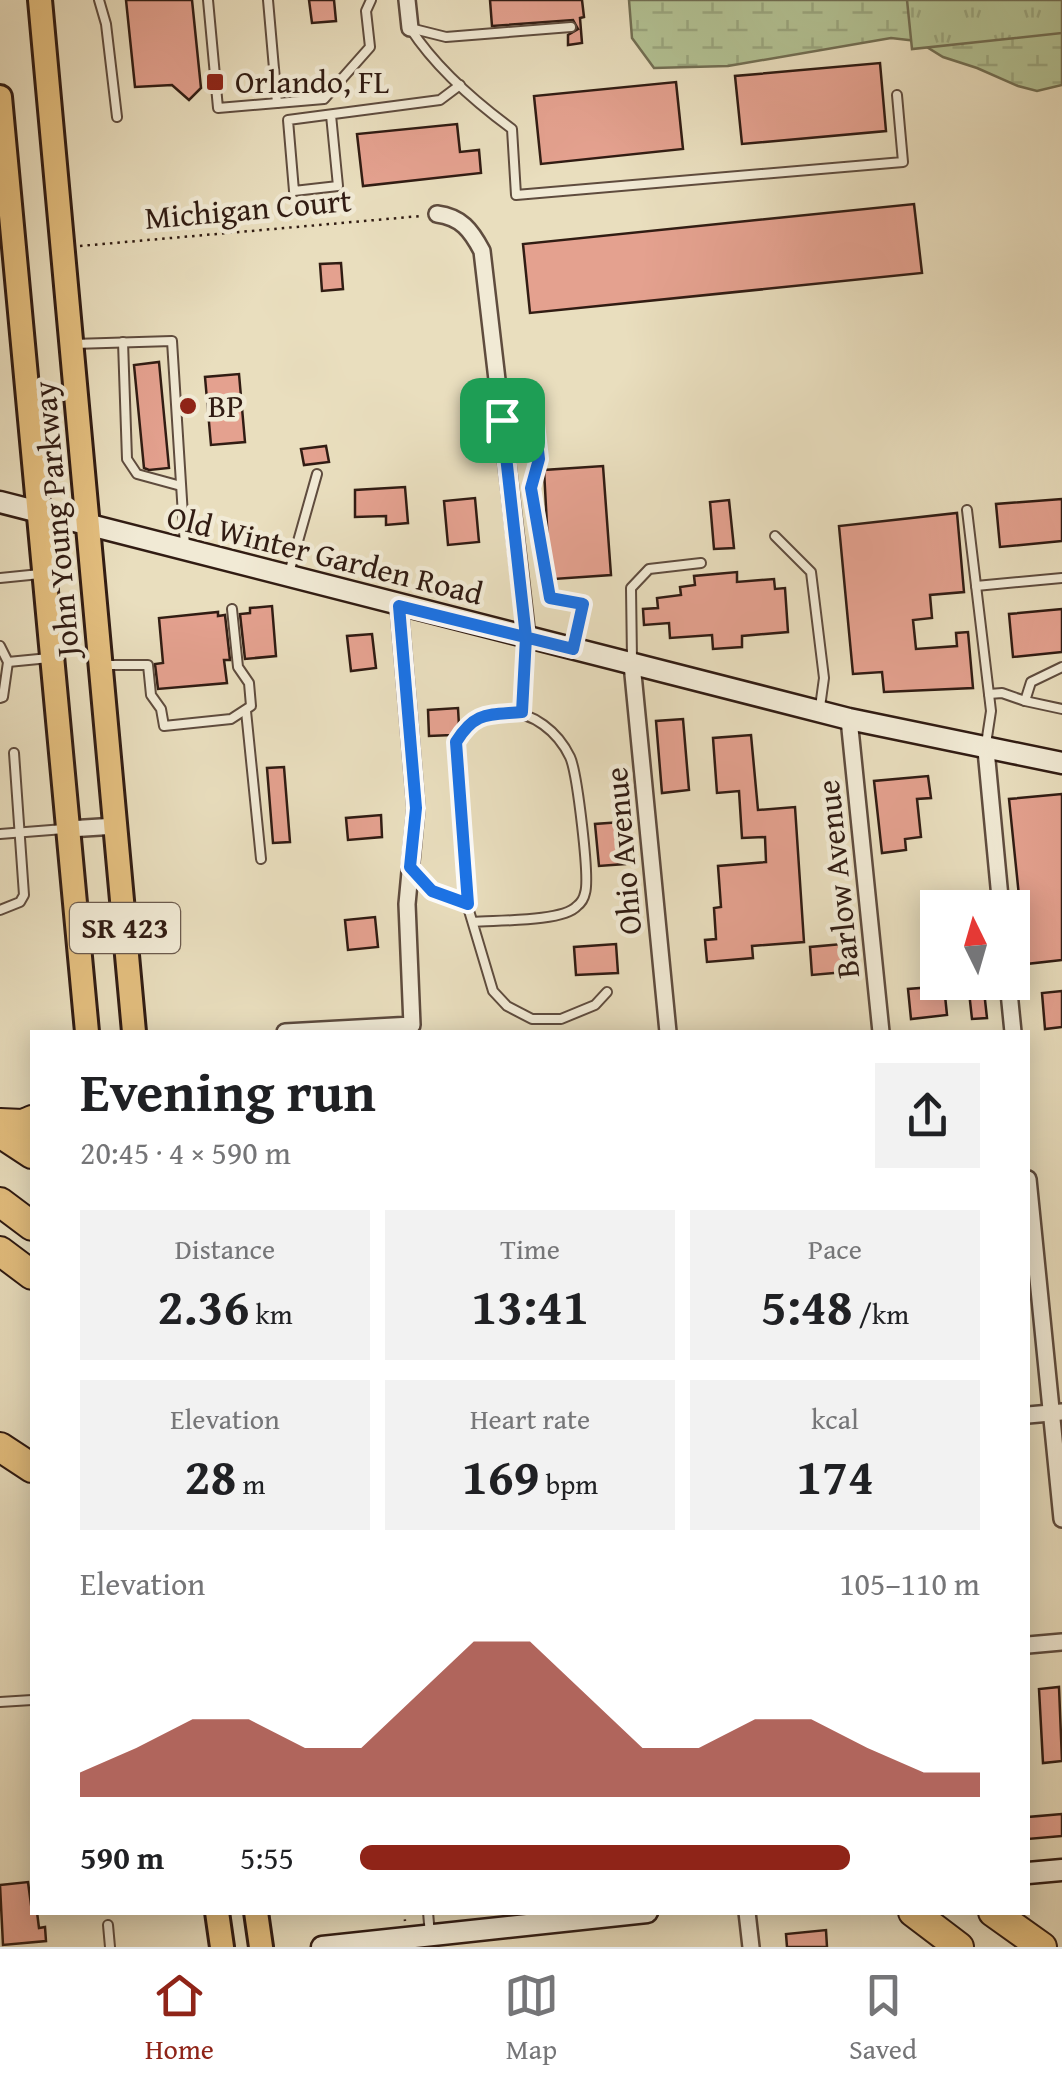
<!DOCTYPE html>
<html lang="en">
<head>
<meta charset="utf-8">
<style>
	body { margin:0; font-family:"Gentium Book Plus",serif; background:#f2f2f2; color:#202124; height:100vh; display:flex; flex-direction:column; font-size:38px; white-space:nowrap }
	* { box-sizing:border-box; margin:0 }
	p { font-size:32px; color:#757577 }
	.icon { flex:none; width:55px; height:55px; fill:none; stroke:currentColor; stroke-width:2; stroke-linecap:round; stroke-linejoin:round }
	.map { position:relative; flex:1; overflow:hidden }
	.details { position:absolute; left:30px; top:1030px; width:1000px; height:885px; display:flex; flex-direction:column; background:#fff; border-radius:0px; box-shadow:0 5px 25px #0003 }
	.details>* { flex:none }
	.needle { width:65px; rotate:355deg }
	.tools { position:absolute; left:920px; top:890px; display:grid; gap:20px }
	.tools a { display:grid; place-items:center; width:110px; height:110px; border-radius:0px; background:#fff; box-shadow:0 5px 25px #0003; font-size:50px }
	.pin { position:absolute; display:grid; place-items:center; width:85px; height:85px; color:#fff; margin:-42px; border-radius:20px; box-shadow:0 5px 15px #0006 }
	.round { display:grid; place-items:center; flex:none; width:105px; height:105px; border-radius:0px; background:#f2f2f2 }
	.headline { display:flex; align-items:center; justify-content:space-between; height:170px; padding:0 50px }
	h1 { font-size:55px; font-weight:700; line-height:75px }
	.figures { display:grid; grid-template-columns:repeat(3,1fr); gap:15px; height:170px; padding:10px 50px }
	.figures div { display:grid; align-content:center; border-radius:0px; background:#f2f2f2; text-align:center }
	.figures b { font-size:50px; font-weight:700 }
	.figures small { font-size:28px; font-weight:400 }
	.figures p { font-size:28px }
	.chart { height:280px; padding:20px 50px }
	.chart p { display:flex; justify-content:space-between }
	.chart svg { width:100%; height:180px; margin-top:10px; fill:#8f2418; opacity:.7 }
	ul { padding:0 50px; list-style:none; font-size:32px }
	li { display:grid; grid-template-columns:160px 120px 1fr; align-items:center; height:75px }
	li i { height:25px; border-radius:12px; background:#8f2418 }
	.dock { display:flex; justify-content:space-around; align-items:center; height:140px; border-top:2px solid #e0e0e0; background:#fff; font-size:28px; color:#757577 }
	.dock a { display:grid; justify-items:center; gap:5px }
	.dock .selected { color:#8f2418 }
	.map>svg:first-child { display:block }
	.wetland { fill:url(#wetland-marsh); stroke:#726f54; stroke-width:2.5 }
	.park { fill:url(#park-tufts); stroke:#726f54; stroke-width:2.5 }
	.building { fill:#e4a18f; stroke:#311c13; stroke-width:2.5 }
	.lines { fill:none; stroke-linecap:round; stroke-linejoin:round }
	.lane-casing { stroke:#5f4c3e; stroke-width:12 }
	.street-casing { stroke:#5f4c3e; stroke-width:20 }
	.secondary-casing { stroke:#311c13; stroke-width:25 }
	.primary-casing { stroke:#311c13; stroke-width:28 }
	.highway-casing { stroke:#311c13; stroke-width:32 }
	.path { stroke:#311c13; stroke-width:2.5; stroke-dasharray:2.5 5; stroke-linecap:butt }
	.lane { stroke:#f1ead5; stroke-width:8 }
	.street { stroke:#f1ead5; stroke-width:15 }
	.secondary { stroke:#f1ead5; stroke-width:20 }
	.primary { stroke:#e4bf7f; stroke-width:22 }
	.highway { stroke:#e4bf7f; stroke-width:28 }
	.route-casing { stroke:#fff; stroke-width:20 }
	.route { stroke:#1a73e8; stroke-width:12 }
	.poi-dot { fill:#8f2418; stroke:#f1ead5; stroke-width:4 }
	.labels { text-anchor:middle; stroke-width:9; stroke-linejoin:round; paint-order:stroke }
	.shield { fill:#f1ead5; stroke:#6b5a4d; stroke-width:2.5 }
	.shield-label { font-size:30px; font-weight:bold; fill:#311c13 }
	.poi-label { font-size:32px; fill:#311c13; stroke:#f1ead5; text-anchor:start }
	.street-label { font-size:32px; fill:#311c13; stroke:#f1ead5 }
</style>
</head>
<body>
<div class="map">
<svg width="1062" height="1947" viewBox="0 0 1062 1947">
	<defs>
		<pattern id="wetland-marsh" width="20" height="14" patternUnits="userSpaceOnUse" patternTransform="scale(2.5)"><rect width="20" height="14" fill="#b3c294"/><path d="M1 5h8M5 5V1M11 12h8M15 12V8" fill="none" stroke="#9aa67f"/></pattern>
		<pattern id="park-tufts" width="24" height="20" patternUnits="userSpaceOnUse" patternTransform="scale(2.5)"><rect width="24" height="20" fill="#b3c294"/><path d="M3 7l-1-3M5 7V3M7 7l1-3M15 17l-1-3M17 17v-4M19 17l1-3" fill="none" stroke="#9aa67f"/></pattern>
	</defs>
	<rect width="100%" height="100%" fill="#e9debe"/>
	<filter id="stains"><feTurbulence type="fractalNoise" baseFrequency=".002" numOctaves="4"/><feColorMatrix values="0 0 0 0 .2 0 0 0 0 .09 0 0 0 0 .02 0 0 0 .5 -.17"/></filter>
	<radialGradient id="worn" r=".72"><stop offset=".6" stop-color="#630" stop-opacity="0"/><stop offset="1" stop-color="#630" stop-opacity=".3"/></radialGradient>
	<polygon class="wetland" points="629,0 1062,0 1062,85 1037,91 1018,86 977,68 943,57 917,41 891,38 728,66 654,68 632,38"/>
	<polygon class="park" points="907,0 1062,0 1062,33 912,49"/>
	<g class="building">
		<polygon points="126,0 192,0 201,88 189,100 172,85 135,87"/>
		<polygon points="309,0 334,0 336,21 312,23"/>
		<polygon points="490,0 582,0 584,17 580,18 582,43 568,45 568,35 578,29 573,20 492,26"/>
		<polygon points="880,63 886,131 742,144 735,76"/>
		<polygon points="676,82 683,149 541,164 534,96"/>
		<polygon points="457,124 460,152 479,150 481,173 363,186 357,134"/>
		<polygon points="914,204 922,273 530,313 523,244"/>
		<polygon points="341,263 343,289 322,291 320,264"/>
		<polygon points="159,362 169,468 149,470 144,468 134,365"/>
		<polygon points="239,374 245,442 211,445 205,377"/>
		<polygon points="326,446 329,462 304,465 301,449"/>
		<polygon points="603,466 611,575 554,579 548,544 544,470"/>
		<polygon points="405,487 408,523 386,525 386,516 355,517 355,490"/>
		<polygon points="475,498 479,542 448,545 444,501"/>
		<polygon points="1062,499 1062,541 1000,547 996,504"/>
		<polygon points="729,500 734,548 714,549 710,502"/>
		<polygon points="957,513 964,592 930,595 932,618 913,620 916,649 957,646 956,633 968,632 973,688 884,692 882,672 853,674 839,526"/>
		<polygon points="737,572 737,582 774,579 775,589 785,588 788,632 742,636 742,647 713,649 712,635 670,638 669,623 644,625 643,609 658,608 657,598 681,595 680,587 695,585 694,576"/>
		<polygon points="272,606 276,656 245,659 240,614 250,613 250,608"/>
		<polygon points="1062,609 1062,652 1013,657 1009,614"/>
		<polygon points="218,612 218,616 225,615 230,660 224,660 227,683 158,689 155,664 163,663 159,618"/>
		<polygon points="372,634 376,668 351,671 347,636"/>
		<polygon points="458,708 459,726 452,735 429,736 428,710"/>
		<polygon points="683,719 689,790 662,793 656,721"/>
		<polygon points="751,735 758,810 795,807 804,942 752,946 753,958 707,962 705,940 716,939 714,908 721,907 718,866 766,862 765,837 742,838 739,791 717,793 713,738"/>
		<polygon points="284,767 290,842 273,843 267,768"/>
		<polygon points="928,776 931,798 917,799 921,837 905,839 906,850 882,853 874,781"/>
		<polygon points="1062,794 1062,960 1026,964 1009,799"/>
		<polygon points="381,815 382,837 348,840 346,818"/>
		<polygon points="621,822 625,864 599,866 595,824"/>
		<polygon points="375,917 378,947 348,950 345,920"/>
		<polygon points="853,943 856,971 812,975 810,947"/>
		<polygon points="616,944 618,973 576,975 574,947"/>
		<polygon points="944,986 947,1015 911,1019 908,989"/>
		<polygon points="984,991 987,1018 972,1019 969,992"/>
		<polygon points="1062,991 1062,1027 1045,1029 1042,993"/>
		<polygon points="1059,1687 1062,1761 1043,1763 1039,1689"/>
		<polygon points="1062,1814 1062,1836 1028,1839 1028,1817"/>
		<polygon points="28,1882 32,1912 37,1912 39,1928 45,1927 46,1941 3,1945 0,1885"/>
		<polygon points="826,1930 827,1947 787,1947 786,1934"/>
	</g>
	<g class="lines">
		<defs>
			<g id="lane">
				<polyline points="99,0 106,24 117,117"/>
				<polyline points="208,0 218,108 324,99 370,47 366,11 371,0"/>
				<polyline points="268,0 277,103"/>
				<path d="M410 28C436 68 474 101 512 129L516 195 903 162 897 95"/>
				<polyline points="410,28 446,37 571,27"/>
				<polyline points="331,115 338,186 294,191 288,120 440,100 460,85"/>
				<polyline points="123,342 127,459 137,474 181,486"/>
				<polyline points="73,344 172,341 185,547"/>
				<polyline points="502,420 534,415 539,459 531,487 550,597 583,604 574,644"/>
				<polyline points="967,510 991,711 986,744"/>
				<polyline points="775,536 811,572 824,678 820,707"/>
				<polyline points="289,573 317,474"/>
				<polyline points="0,578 40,574"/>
				<polyline points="976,586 1062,578"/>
				<polyline points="0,646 8,662 3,697 0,698"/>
				<polyline points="632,659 631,588 649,569 701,563"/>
				<polyline points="8,662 49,658"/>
				<polyline points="102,665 148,665 151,695 161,709 164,726 231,719 251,706 249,683 238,667 232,609"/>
				<polyline points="1062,667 1031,682 1025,701 1062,709"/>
				<polyline points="989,694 1002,693 1025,701"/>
				<polyline points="246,711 261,859"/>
				<polyline points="522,712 527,637"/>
				<polyline points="0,834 64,829"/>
				<polyline points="413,870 432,891 467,904"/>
				<polyline points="0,910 20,902 24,895 14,753"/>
				<path d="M473 922C495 920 563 922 577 906 581 903 584 898 585 893 590 878 577 772 570 757 558 732 533 711 505 713 480 715 470 719 457 742L467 904 493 991 507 1006 532 1019H561L595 1005 607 992"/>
				<polyline points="0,1702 32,1700"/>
				<polyline points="428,1912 430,1935"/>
				<polyline points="108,1925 110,1947"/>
			</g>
			<g id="street">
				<polyline points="407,0 410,28"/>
				<path d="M437 214C461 217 471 230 482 251L527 637"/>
				<polyline points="632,664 668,1032"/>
				<polyline points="849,719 881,1032"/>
				<polyline points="986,750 1001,908"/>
				<polyline points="69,829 116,826"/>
				<polyline points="1008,982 1013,1032"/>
				<polyline points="285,1032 412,1025 407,904 416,808 399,606"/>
				<polyline points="1028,1179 1062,1519"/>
				<polyline points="1028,1415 1062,1412"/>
				<polyline points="1028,1645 1062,1642"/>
				<polyline points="747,1912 751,1947"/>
			</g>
			<g id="secondary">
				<polyline points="0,502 849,719 1062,763"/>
				<polyline points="1028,1873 1062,1870"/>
				<polyline points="322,1947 647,1912"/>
			</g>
			<g id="primary">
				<polyline points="40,0 134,1032"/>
				<polyline points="0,97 87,1032"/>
				<polyline points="217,1912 222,1947"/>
				<polyline points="256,1912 261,1947"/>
			</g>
			<g id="highway">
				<polyline points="0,1123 23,1124 32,1120"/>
				<polyline points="0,1133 32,1154"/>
				<polyline points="0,1202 32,1226"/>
				<polyline points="0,1251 32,1275"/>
				<polyline points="0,1447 32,1468"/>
				<polyline points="913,1912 959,1947"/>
				<polyline points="993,1912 1042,1947"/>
			</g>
		</defs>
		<use href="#lane" class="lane-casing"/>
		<use href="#street" class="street-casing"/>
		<use href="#secondary" class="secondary-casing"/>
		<use href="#primary" class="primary-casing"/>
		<use href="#highway" class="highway-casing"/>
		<g class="path">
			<polyline points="80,246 421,216"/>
			<polyline points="404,1912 405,1921"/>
		</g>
		<use href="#lane" class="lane"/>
		<use href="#street" class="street"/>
		<use href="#secondary" class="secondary"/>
		<use href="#primary" class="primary"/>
		<use href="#highway" class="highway"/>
	</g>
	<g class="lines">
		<defs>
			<path id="route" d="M502 420 526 637 522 712C488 715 475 711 456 742L468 904 432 891 410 867 416 808 399 606 573 649 583 604 550 598 531 488 539 459 534 415 502 420"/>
		</defs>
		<use href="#route" class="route-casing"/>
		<use href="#route" class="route"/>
	</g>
	<g class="poi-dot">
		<rect x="205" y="72" width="20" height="20" rx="5"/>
		<circle cx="188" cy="406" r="10"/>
	</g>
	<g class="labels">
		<rect class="shield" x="70" y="903" width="110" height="50" rx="8"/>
		<g class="shield-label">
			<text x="125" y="938">SR 423</text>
		</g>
		<g class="poi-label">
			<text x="235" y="93">Orlando, FL</text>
			<text x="208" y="417">BP</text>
		</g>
		<g class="street-label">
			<text transform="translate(248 209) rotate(-5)" y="11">Michigan Court</text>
			<text transform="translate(56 519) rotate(-95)" y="11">John Young Parkway</text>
			<text transform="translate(325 555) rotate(14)" y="11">Old Winter Garden Road</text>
			<text transform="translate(623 851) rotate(-95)" y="11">Ohio Avenue</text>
			<text transform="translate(838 879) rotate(-96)" y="11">Barlow Avenue</text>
		</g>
	</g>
	<rect width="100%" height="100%" filter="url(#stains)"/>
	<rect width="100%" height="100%" fill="url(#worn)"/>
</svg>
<div class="tools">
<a><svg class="needle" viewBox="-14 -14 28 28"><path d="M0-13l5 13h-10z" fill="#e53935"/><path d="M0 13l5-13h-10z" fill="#757577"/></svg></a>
</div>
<div class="pin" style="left:502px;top:420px;background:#1e9e55"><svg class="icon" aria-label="arrive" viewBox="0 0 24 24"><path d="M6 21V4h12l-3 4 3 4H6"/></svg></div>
<section class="details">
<div class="headline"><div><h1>Evening run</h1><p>20:45 · 4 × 590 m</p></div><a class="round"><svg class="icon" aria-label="share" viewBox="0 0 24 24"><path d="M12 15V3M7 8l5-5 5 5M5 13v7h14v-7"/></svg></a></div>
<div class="figures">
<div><p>Distance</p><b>2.36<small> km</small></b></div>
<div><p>Time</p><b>13:41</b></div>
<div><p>Pace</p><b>5:48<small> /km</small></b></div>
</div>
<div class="figures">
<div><p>Elevation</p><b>28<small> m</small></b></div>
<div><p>Heart rate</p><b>169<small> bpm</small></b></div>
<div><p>kcal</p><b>174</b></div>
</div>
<div class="chart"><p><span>Elevation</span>105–110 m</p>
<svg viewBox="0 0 160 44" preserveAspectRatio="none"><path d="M0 44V38L10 32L20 25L30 25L40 32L50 32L60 19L70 6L80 6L90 19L100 32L110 32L120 25L130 25L140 32L150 38L160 38V44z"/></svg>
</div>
<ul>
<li><b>590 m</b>5:55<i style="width:79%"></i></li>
</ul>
</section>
</div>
<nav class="dock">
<a class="selected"><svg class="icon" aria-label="home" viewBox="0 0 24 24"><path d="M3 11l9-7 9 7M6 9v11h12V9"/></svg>Home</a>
<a><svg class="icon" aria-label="map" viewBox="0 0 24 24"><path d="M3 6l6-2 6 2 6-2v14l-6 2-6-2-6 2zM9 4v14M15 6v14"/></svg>Map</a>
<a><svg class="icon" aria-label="saved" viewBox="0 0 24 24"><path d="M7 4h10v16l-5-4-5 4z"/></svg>Saved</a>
</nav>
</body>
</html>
